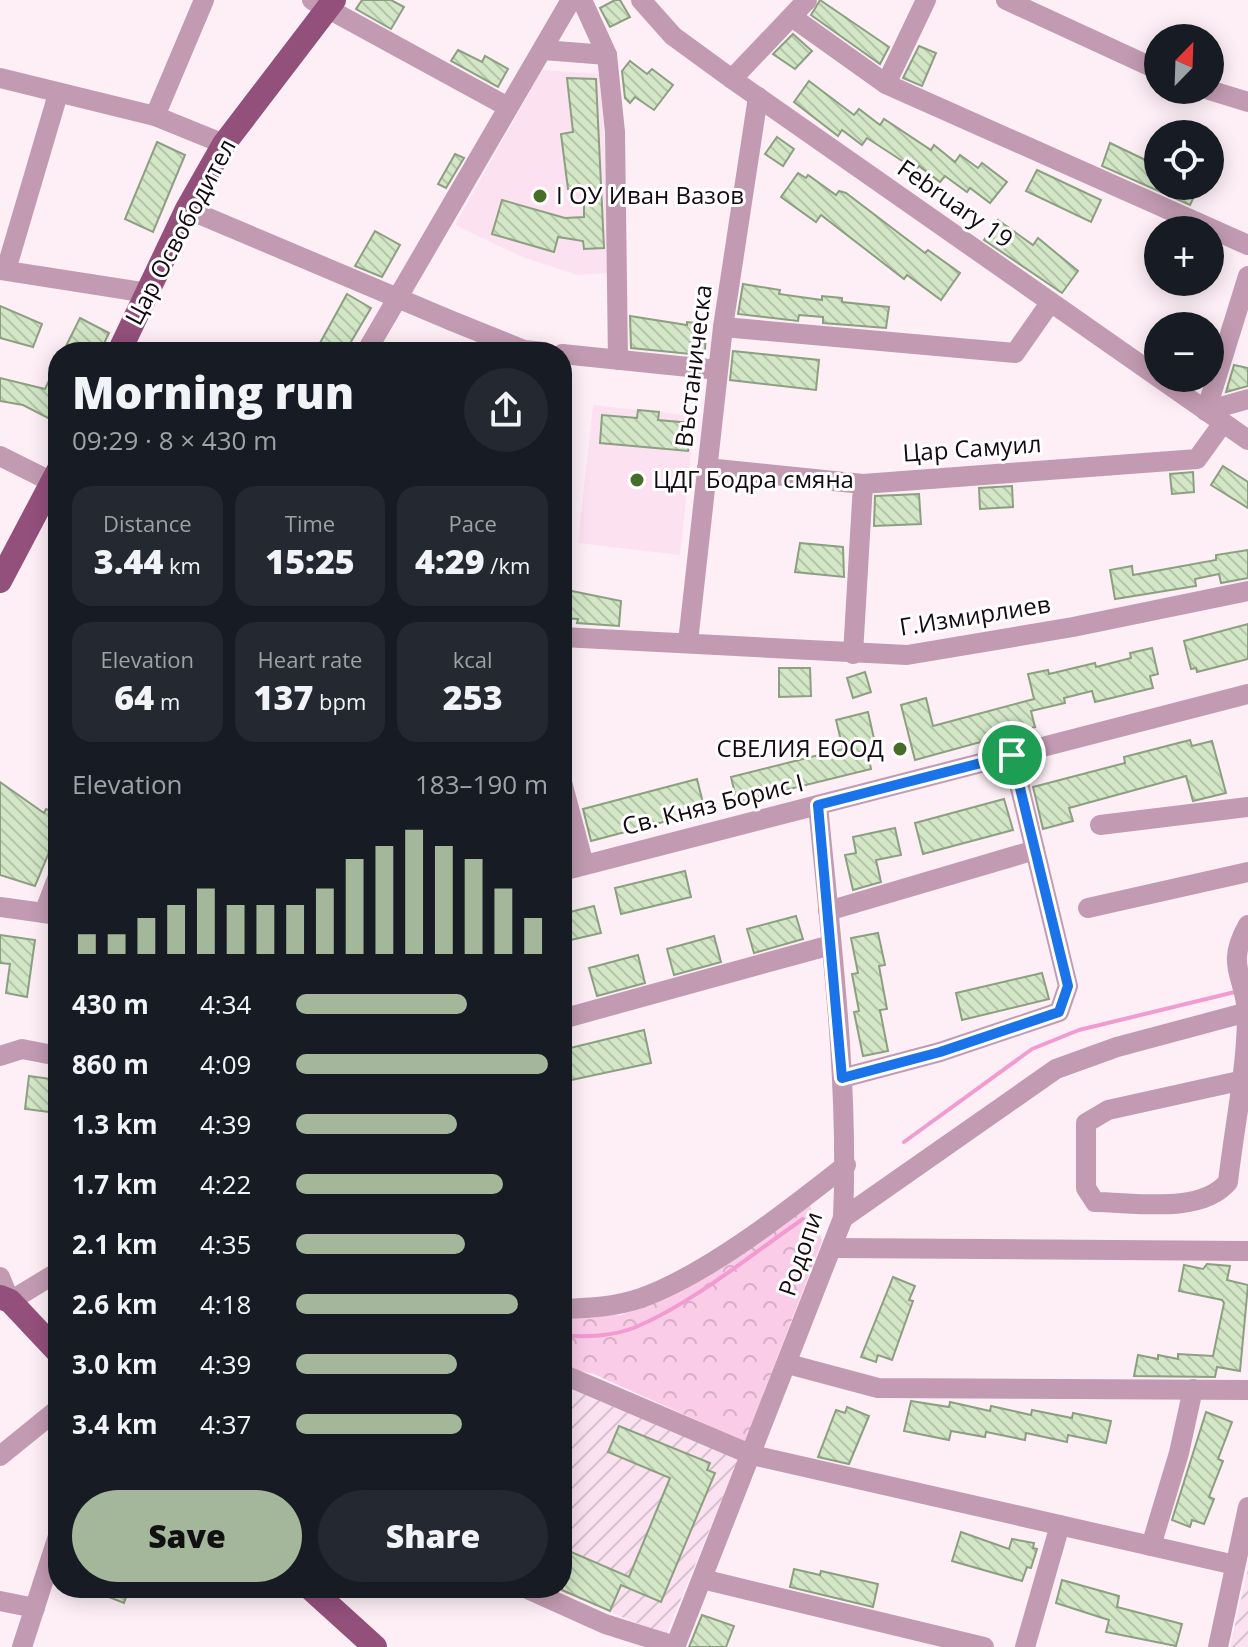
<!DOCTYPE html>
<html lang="en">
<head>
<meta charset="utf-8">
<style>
	body { margin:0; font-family:"Open Sans",sans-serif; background:#242831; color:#f1f3f6; height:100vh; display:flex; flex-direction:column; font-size:30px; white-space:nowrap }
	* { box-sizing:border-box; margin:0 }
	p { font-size:26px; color:#9ea1a6 }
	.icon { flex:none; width:44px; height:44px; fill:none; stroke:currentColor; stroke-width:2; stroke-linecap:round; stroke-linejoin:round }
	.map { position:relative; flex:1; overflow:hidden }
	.sheet { position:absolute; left:48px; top:342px; width:524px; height:1256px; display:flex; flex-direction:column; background:#171b24; border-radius:32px; box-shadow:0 4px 20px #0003 }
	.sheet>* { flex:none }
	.needle { width:52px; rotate:23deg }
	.controls { position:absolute; left:1144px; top:24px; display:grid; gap:16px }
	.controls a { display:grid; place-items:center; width:80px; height:80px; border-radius:50%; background:#171b24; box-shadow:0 4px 20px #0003; font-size:40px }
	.pin { position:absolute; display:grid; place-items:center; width:68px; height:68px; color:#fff; margin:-34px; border:4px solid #fff; border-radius:50%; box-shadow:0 2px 8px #0007 }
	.round { display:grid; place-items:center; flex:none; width:84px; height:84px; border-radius:42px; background:#242831 }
	.summary { display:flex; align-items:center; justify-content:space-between; height:136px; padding:0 24px }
	h1 { font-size:44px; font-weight:800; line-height:60px }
	.figures { display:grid; grid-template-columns:repeat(3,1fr); gap:12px; height:136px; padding:8px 24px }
	.figures div { display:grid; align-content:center; border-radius:20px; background:#242831; text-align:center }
	.figures b { font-size:34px; font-weight:800 }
	.figures small { font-size:22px; font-weight:400 }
	.figures p { font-size:22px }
	.chart { height:224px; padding:16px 24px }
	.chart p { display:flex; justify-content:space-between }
	.chart svg { width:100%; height:144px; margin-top:8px; stroke:#a4b79a; stroke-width:6 }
	.primary-button { display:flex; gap:16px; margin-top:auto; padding:16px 24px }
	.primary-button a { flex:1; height:92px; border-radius:48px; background:#a4b79a; color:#111; font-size:32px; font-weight:800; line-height:92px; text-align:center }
	.primary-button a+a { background:#242831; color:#f1f3f6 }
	ul { padding:0 24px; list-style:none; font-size:26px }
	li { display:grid; grid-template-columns:128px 96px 1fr; align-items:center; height:60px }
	li i { height:20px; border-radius:10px; background:#a4b79a }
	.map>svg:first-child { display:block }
	.built { fill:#fce2f1 }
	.industrial { fill:url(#industrial-furrows) }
	.park { fill:url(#park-crowns) }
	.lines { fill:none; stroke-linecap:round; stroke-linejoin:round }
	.stream { stroke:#f29bd1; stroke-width:4 }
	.building { fill:url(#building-back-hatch); stroke:#8d9f81; stroke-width:2 }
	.minor { stroke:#c29bb2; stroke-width:20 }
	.major { stroke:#93507b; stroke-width:24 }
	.route-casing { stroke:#fff; stroke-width:16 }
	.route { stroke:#1a73e8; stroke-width:10 }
	.poi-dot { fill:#476e29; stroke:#fff; stroke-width:3 }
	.labels { text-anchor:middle; stroke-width:6; stroke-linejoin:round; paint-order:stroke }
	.poi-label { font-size:24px; fill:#150a11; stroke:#fff; text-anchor:start }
	.street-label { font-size:24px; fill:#150a11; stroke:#fff }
</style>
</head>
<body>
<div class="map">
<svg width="1248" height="1647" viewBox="0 0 1248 1647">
	<defs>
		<pattern id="industrial-furrows" width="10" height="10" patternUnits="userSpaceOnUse" patternTransform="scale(2)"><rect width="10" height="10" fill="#fce2f1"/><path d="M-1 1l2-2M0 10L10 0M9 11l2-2" fill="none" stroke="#d7c1ce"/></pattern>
		<pattern id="park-crowns" width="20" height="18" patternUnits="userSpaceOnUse" patternTransform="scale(2)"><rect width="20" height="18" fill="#fbcce8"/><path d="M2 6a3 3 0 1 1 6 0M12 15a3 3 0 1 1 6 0" fill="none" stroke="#d6aec6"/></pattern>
		<pattern id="building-back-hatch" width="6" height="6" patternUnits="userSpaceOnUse" patternTransform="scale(2)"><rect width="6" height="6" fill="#d3e7c7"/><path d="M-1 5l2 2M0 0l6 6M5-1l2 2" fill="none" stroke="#b4c5aa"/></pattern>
	</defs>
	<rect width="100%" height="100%" fill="#feeff7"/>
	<g class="built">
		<polygon points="542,70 601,74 610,273 577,275 522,257 455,225"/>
		<polygon points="593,405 695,416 680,555 578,543"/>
	</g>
	<g class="industrial">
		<polygon points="562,1380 742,1451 666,1635 552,1588 562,1588"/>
		<polygon points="1248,1569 1248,1647 1230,1647"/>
	</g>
	<polygon class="park" points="808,1199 822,1241 745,1442 594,1374 562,1367 562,1316 621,1315 683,1289"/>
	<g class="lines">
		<g class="stream">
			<polyline points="904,1142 1032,1049 1079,1030 1239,991"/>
			<path d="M562 1335C585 1338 614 1336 636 1327 693 1303 752 1254 803 1219"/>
		</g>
	</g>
	<g class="building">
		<polygon points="362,0 391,0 404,7 391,29 356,9"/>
		<polygon points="615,0 620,0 630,17 610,27 600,8"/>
		<polygon points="820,0 889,47 880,64 811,15"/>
		<polygon points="793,34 812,51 795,69 773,54"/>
		<polygon points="919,46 936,53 922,86 903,78"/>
		<polygon points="458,50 482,62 485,56 508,69 498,87 451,61"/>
		<polygon points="630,61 647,74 652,69 673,85 654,110 635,97 630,103 625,98 622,71"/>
		<polygon points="567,78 596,79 604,248 584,249 583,241 558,237 554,252 492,234 502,200 565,218 584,217 584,190 568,189 561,134 573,132"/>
		<polygon points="809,81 854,115 859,109 880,125 884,119 931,150 934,145 955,162 960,155 978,168 982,163 1007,182 990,203 970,188 967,192 945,176 940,182 919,166 916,170 867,138 862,145 842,130 838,136 794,102"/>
		<polygon points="777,137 794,149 783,166 765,154"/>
		<polygon points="157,142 185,155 153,232 125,219"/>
		<polygon points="1110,143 1158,166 1158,186 1199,186 1190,205 1102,166"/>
		<polygon points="455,154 464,158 446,188 438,184"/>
		<polygon points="1037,170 1101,200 1091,222 1026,191"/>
		<polygon points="798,173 806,178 808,175 836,195 839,191 846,193 925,253 928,250 960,273 941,300 907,275 904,279 821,215 816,222 781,197"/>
		<polygon points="998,220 1033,245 1038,238 1078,271 1062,293 984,240"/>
		<polygon points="375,231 400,245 382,277 355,266"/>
		<polygon points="743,284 780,290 779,294 822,300 822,296 842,298 842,302 889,307 886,328 823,323 823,317 799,315 798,321 738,314"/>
		<polygon points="347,294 371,308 345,352 315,352"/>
		<polygon points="0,306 42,324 33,347 0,338"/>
		<polygon points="630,316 687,325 687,322 707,324 705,349 701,355 631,348"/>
		<polygon points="80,318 109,333 100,352 63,352"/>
		<polygon points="733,351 819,360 816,390 730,380"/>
		<polygon points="58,362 58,423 23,405 0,401 0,378 45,389"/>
		<polygon points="1234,365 1248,368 1248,386 1226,392"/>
		<polygon points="638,410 659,412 658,420 691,423 688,451 600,443 602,415 637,418"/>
		<polygon points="1223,466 1248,482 1248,508 1211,485"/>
		<polygon points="1193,472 1194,492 1172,494 1170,474"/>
		<polygon points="1012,486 1013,507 980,509 979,488"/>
		<polygon points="919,494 921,524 874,526 875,496"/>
		<polygon points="800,543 843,547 844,577 795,572"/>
		<polygon points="1248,550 1248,578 1221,583 1219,574 1195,579 1196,586 1115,599 1110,570 1132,566 1133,575 1216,560 1216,555"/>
		<polygon points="562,589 621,601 619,626 577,623 578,619 562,618"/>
		<polygon points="1248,624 1248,659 1197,672 1196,668 1191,669 1184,641"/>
		<polygon points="1152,648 1158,674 1150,676 1153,688 1095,702 1092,691 1064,698 1065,703 1031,711 1035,727 915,760 901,705 926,698 933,726 1034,699 1028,674 1048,670 1049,674 1095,663 1096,667 1131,658 1130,653"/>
		<polygon points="779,668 810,668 811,696 779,697"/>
		<polygon points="865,672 871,692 853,698 847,678"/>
		<polygon points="868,712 877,752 868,754 871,769 737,802 731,777 843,749 836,720"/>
		<polygon points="1190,740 1192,746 1212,741 1226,793 1193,801 1186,776 1069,808 1073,821 1043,829 1033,787 1125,763 1124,757"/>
		<polygon points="697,779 705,811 591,841 583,809"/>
		<polygon points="0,782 44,813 46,809 58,814 58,831 35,886 0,875"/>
		<polygon points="1004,799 1013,830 923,854 915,823"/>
		<polygon points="895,828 901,855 876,860 881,882 853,890 845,855 856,853 853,837"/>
		<polygon points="685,871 691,897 621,914 615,888"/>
		<polygon points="594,906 601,933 562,942 562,914"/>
		<polygon points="796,916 803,939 754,953 747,929"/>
		<polygon points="878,933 885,965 879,966 887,1009 880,1010 888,1051 863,1056 854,1012 859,1011 852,974 858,973 851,938"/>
		<polygon points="0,935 35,940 27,997 6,993 10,964 0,963"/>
		<polygon points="714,936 721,962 674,975 667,949"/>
		<polygon points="638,955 645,983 597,996 589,968"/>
		<polygon points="1042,973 1049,999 962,1020 956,993"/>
		<polygon points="644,1030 651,1063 562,1082 562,1050"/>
		<polygon points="29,1076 58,1080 58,1113 25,1109"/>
		<polygon points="1207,1264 1230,1266 1227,1280 1248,1285 1240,1371 1217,1367 1215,1377 1134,1376 1138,1355 1158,1359 1158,1355 1178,1359 1178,1354 1213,1356 1224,1303 1222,1300 1179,1291 1184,1265 1203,1269"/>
		<polygon points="893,1277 915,1286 909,1300 913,1301 892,1360 878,1355 876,1362 861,1357"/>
		<polygon points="911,1401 949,1407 950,1402 990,1411 991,1406 1031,1415 1032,1410 1072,1418 1073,1413 1111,1421 1106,1443 1068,1435 1067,1442 1026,1433 1025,1440 986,1432 985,1437 951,1431 949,1440 904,1431"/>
		<polygon points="847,1407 869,1416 849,1464 818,1457 836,1410 845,1413"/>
		<polygon points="1206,1412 1232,1422 1218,1459 1223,1461 1209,1497 1214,1499 1204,1524 1192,1520 1190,1527 1172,1520"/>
		<polygon points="619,1426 710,1463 707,1470 715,1473 661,1602 621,1585 610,1611 562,1590 562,1548 629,1577 670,1478 608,1452"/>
		<polygon points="961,1532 1009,1549 1012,1539 1034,1543 1033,1548 1037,1549 1031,1568 1027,1567 1022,1581 952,1561"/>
		<polygon points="794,1569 820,1575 821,1571 878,1584 873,1607 790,1587"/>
		<polygon points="1062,1580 1119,1596 1117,1607 1182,1624 1176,1646 1106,1632 1109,1620 1056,1603"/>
		<polygon points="86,1588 129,1588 124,1603"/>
		<polygon points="702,1615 734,1626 726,1647 689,1647"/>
	</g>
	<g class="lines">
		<g class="minor">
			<polyline points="312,0 508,107"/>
			<polyline points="582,0 607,55 615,132 618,360"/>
			<polyline points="641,0 673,36 732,79 1248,440"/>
			<polyline points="1006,0 1158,70"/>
			<polyline points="792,17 886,84 1248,245"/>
			<polyline points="543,50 607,55"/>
			<polyline points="0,78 155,116 224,144"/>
			<polyline points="732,79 807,0"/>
			<polyline points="886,84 926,0"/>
			<polyline points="1209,90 1248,102"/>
			<polyline points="155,116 204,0"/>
			<polyline points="187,209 452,321 524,350 544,352"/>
			<polyline points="0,270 148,293"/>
			<polyline points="6,270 58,94"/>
			<polyline points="723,327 1015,353 1050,303"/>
			<polyline points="366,352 571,0"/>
			<polyline points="562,354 718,370"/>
			<polyline points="1206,411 1248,276"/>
			<polyline points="1206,411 1248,399"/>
			<polyline points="0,456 52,482"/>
			<polyline points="707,468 863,484 1197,459 1223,423"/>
			<polyline points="562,637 907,655 1073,627 1248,591"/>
			<polyline points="688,642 723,327 758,97"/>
			<polyline points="853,654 863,484"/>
			<polyline points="562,782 584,865"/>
			<polyline points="1100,825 1248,807"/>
			<polyline points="562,871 1248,694"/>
			<polyline points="0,907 58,915"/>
			<polyline points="1088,908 1248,872"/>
			<polyline points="828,911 1035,850"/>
			<polyline points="44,913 58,876"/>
			<polyline points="562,1019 831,945"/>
			<polyline points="0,1056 22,1049 58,1056"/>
			<polyline points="842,1078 940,1052 1059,1012 1068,986 1012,755"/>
			<path d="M1239 1081 1108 1110 1086 1123V1188L1095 1202C1134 1202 1200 1215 1228 1182 1234 1128 1247 1068 1247 1014 1246 976 1224 967 1248 925"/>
			<polyline points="843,1218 1056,1069 1117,1047 1248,1012"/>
			<polyline points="834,1248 1248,1251"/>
			<polyline points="0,1277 10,1301 58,1272"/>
			<path d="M562 1309C589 1308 615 1307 641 1298 708 1274 789 1210 846 1165"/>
			<polyline points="788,1364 878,1388 1248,1390"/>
			<polyline points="562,1374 752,1455 1235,1565"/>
			<polyline points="0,1456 58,1409"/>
			<polyline points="1151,1546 1179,1453 1193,1389"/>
			<polyline points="702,1579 984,1647"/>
			<polyline points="525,1588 605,1624 675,1646"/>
			<polyline points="0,1601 35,1608"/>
			<polyline points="22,1647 58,1536"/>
			<path d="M675 1647 843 1218C849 1081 831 942 818 805"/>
			<polyline points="1025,1647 1060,1525"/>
			<polyline points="1218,1647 1248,1507"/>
		</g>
		<g class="major">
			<polyline points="119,352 187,209 224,144 334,0"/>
			<polyline points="0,581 58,471"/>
			<polyline points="0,1297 10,1301 58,1352"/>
			<polyline points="310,1588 375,1647"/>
		</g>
	</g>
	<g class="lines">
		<defs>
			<polygon id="route" points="1012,755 1068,986 1059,1012 940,1052 842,1078 818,805"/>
		</defs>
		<use href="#route" class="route-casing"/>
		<use href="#route" class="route"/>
	</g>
	<g class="poi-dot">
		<circle cx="540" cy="196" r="8"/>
		<circle cx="637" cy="480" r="8"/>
		<circle cx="900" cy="749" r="8"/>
	</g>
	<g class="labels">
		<g class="poi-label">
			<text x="556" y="204">I ОУ Иван Вазов</text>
			<text x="653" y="488">ЦДГ Бодра смяна</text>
			<text x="884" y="757" text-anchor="end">СВЕЛИЯ ЕООД</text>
		</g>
		<g class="street-label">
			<text transform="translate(955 204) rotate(35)" y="8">February 19</text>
			<text transform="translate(181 232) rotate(-62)" y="8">Цар Освободител</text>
			<text transform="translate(694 366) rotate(-83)" y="8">Въстаническа</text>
			<text transform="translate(972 449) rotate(-4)" y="8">Цар Самуил</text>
			<text transform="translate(975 616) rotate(-9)" y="8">Г.Измирлиев</text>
			<text transform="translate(713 805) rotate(-14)" y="8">Св. Княз Борис I</text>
			<text transform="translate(801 1254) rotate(-71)" y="8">Родопи</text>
		</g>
	</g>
</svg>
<div class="controls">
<a><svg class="needle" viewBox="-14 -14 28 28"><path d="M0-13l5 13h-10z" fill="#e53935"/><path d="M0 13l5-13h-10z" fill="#9ea1a6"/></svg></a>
<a><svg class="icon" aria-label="locate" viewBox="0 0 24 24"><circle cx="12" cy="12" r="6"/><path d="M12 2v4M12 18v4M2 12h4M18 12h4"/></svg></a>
<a>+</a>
<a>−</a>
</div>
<div class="pin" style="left:1012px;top:755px;background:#1e9e55"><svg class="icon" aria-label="arrive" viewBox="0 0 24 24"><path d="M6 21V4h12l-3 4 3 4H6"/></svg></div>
<section class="sheet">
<div class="summary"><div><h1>Morning run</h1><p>09:29 · 8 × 430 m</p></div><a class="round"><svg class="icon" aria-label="share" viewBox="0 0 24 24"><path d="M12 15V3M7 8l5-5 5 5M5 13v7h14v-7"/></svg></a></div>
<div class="figures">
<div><p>Distance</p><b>3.44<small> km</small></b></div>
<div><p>Time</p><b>15:25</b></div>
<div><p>Pace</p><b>4:29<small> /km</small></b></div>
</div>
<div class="figures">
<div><p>Elevation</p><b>64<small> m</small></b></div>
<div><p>Heart rate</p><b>137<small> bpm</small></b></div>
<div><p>kcal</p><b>253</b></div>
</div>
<div class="chart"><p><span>Elevation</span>183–190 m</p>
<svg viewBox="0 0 160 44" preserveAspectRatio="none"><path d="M5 44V38M15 44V38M25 44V33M35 44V29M45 44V24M55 44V29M65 44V29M75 44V29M85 44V24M95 44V15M105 44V11M115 44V6M125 44V11M135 44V15M145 44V24M155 44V33"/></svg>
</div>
<ul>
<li><b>430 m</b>4:34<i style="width:68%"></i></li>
<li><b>860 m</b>4:09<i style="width:100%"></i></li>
<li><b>1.3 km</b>4:39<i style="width:64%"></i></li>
<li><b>1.7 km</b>4:22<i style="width:82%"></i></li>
<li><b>2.1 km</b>4:35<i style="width:67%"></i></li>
<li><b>2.6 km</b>4:18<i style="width:88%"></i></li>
<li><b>3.0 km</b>4:39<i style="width:64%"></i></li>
<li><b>3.4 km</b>4:37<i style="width:66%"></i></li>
</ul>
<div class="primary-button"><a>Save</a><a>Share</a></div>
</section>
</div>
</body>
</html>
